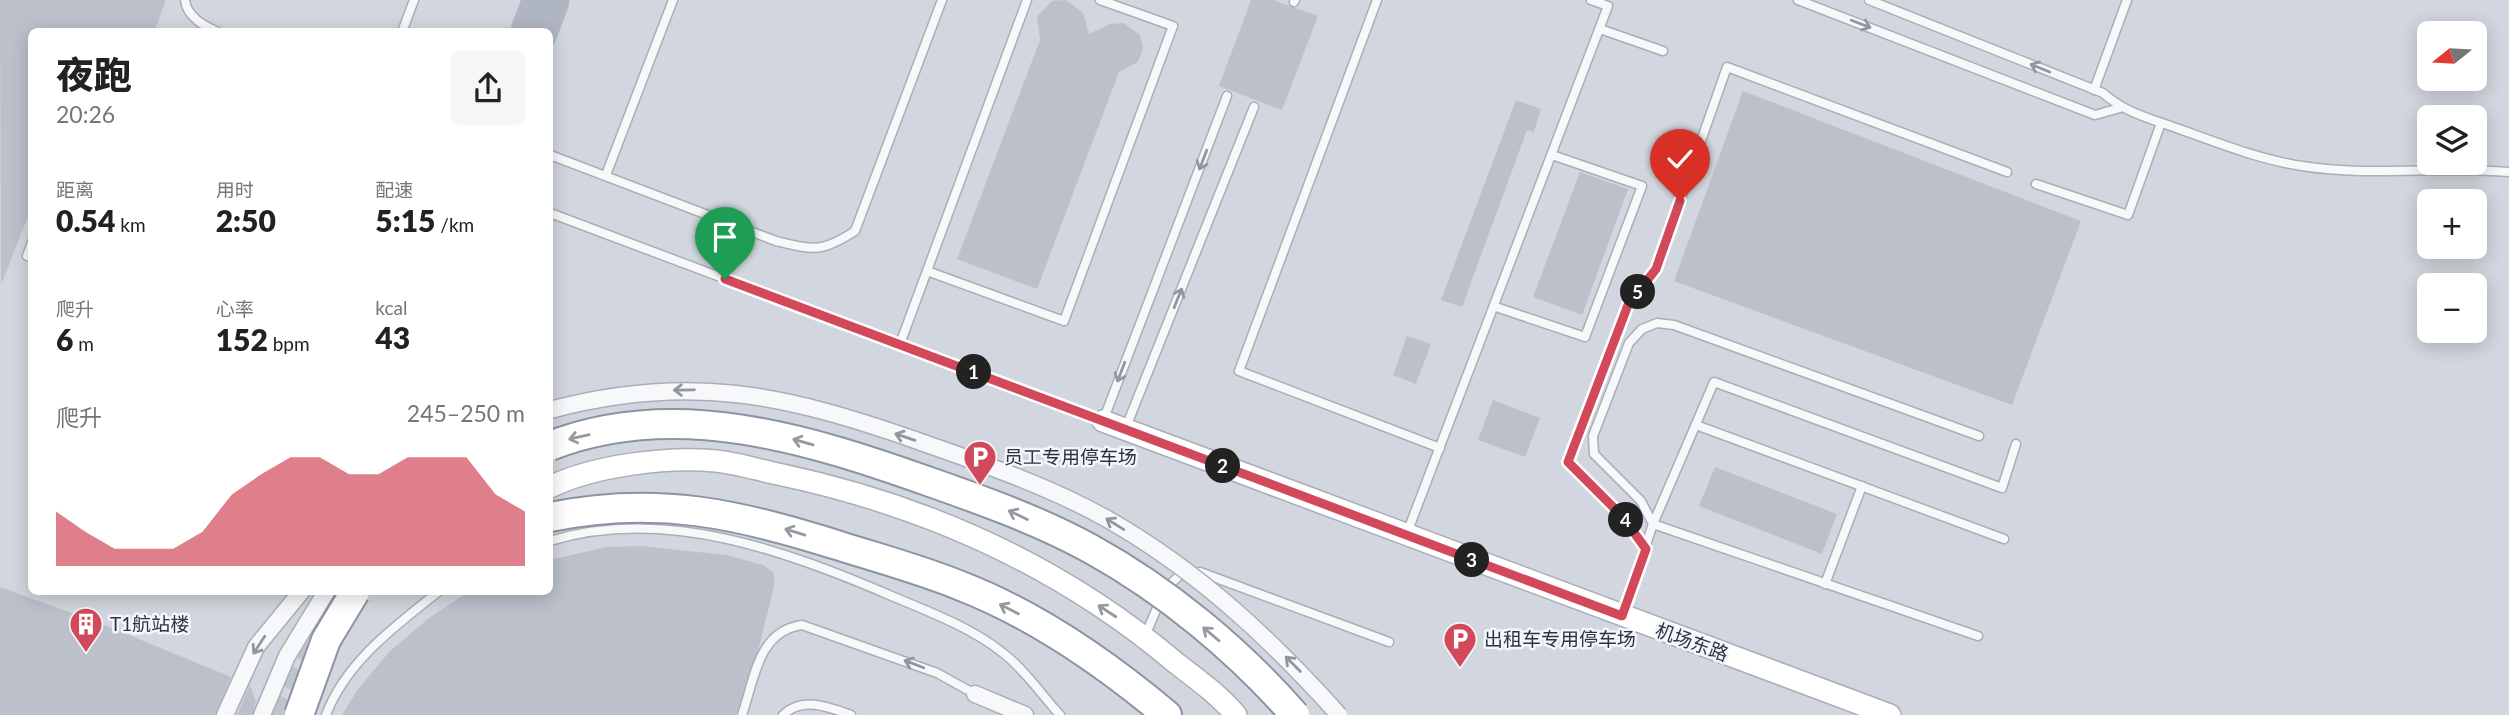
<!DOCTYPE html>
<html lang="zh">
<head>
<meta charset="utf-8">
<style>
	body { margin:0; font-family:Lato,"Noto Sans SC",sans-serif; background:#f6f6f6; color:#222; height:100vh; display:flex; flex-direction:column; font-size:26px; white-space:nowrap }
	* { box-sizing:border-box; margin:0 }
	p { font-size:23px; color:#767676 }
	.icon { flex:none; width:38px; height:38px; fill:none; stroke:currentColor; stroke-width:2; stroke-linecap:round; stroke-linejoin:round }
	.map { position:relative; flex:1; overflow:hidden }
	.panel { position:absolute; left:28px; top:28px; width:525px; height:567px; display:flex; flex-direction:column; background:#fff; border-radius:10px; box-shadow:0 4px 18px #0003 }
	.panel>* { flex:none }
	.needle { width:46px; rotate:252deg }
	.buttons { position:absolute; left:2417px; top:21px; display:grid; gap:14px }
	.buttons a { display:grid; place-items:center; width:70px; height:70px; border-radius:10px; background:#fff; box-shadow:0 4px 18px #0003; font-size:35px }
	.pin { position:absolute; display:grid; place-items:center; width:60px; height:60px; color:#fff; margin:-72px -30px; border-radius:50% 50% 50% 0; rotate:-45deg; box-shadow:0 0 7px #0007 }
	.pin .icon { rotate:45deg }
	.km { position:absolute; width:35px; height:35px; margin:-18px; border-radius:50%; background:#222; color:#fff; font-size:19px; line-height:35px; text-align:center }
	.round { display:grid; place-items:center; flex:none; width:74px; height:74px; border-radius:10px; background:#f6f6f6 }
	.head { display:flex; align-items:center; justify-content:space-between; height:119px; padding:0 28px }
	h1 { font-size:38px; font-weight:800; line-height:52px }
	.metrics { display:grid; grid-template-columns:repeat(3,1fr); gap:10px; height:119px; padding:7px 28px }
	.metrics div { display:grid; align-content:center }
	.metrics b { font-size:30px; font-weight:800 }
	.metrics small { font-size:19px; font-weight:400 }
	.metrics p { font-size:19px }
	.chart { height:196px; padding:14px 28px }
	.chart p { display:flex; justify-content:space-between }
	.chart svg { width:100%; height:126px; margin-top:7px; fill:#d1495b; opacity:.7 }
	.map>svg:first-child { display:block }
	.built { fill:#d2d6de; fill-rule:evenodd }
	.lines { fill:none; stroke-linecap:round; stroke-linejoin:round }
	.taxiway { stroke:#b0b6c1; stroke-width:47 }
	.building { fill:#bbc0ca }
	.secondary-tunnel { stroke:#bfc3cb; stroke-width:21; stroke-dasharray:21 10; stroke-linecap:butt }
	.lane-casing { stroke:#a9aeb7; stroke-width:11 }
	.street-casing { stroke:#a9aeb7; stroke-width:19 }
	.secondary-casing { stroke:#a9aeb7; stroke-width:24 }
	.highway-casing { stroke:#8b94a3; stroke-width:32 }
	.lane { stroke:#f7f8fa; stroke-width:8 }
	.street { stroke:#f7f8fa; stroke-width:16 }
	.secondary { stroke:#fff; stroke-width:21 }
	.highway { stroke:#fff; stroke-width:28 }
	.street-bridge-casing { stroke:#a9aeb7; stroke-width:19; stroke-linecap:butt }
	.highway-bridge-casing { stroke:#8b94a3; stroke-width:32; stroke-linecap:butt }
	.street-bridge { stroke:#f7f8fa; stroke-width:16 }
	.highway-bridge { stroke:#fff; stroke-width:28 }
	.oneway { stroke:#9196a0 }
	.oneway2 { stroke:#959aa2 }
	.route-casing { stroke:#fff; stroke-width:14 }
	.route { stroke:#d1495b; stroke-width:9 }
	.labels { text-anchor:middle; stroke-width:5; stroke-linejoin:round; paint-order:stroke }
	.poi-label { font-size:19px; fill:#2b3445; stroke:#f4f6f9; text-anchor:start }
	.street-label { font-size:19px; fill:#2b3445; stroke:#f4f6f9 }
</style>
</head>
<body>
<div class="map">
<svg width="2509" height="715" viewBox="0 0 2509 715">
	<rect width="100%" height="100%" fill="#e4e7ec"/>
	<path class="built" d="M0 0H2509V715H0ZM32 32H550V592H32ZM2429 33H2474V79H2429ZM2429 117H2474V163H2429ZM2429 201H2474V247H2429ZM2429 285H2474V331H2429Z"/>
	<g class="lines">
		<polyline class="taxiway" points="534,32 546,0"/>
	</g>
	<g class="building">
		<polygon points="0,0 166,0 154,32 32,32 32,206 1,285"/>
		<polygon points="1066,0 1083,13 1089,34 1110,24 1124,23 1140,35 1143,49 1138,62 1119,72 1037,289 957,259 1040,40 1037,16 1052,1"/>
		<polygon points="1251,0 1273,0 1318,16 1282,110 1219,86"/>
		<polygon points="1743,91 2081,221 2012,405 1674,281"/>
		<polygon points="1516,100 1541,109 1534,132 1527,130 1462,307 1441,300"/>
		<polygon points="1580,172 1628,189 1582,315 1533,297"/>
		<polygon points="1407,336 1431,344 1416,384 1393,375"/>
		<polygon points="1493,400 1540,418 1525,457 1478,440"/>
		<polygon points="1715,467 1837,514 1822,554 1699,506"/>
		<polygon points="642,546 726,555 763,565 774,573 774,587 759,647 736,715 342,715 358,689 390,651 429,618 468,592 550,592 550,560 607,547"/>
		<polygon points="0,587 107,626 231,677 215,715 0,715"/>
		<polygon points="250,685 256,701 252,715 237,715"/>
	</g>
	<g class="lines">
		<polyline class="secondary-tunnel" points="272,715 316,648"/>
		<defs>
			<g id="lane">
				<path d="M185 0C187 17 204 26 218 32"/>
				<polyline points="1377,0 1239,371 1440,448"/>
				<polyline points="1798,0 2095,115 2120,108"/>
				<path d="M1869 0 2103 93C2125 113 2152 119 2179 129 2218 143 2261 160 2302 166 2370 177 2440 166 2509 172"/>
				<polyline points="1294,2 1295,0"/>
				<polyline points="1600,29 1663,51"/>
				<polyline points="402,32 414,0"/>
				<polyline points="2094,90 2127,0"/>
				<path d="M550 155 776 241C814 250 821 253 855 231L942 0"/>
				<polyline points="606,175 673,0"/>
				<polyline points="2036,184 2128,215 2161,123"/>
				<polyline points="550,213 1103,421 1227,96"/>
				<polyline points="32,242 27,256 32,258"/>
				<polyline points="927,271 1064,321 1173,26 1100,0"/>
				<polyline points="1496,307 1585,337 1642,186 1552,155"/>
				<polyline points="900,344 1027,0"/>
				<polyline points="1696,425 2004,539"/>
				<polyline points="1126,427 1254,107"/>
				<polyline points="1407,533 1608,6 1591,0"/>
				<path d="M550 541C665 506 788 551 894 597 930 612 972 628 1003 653 1024 669 1042 695 1060 715"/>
				<polyline points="1646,549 1622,516 1568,462 1628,305 1656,269 1727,67 2007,172"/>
				<polyline points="1825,584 1862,486"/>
				<polyline points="1165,589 1179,576 1200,572 1389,642"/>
				<polyline points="1622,615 1653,524 1714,382 2002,488 2016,444"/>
				<polyline points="1145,636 1160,601"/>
				<polyline points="1978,636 1653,524 1641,501 1594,454 1593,436 1629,343 1642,329 1657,323 1674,325 1979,436"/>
				<path d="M326 715C346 662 395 626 438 592"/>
				<path d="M742 715C755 678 758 631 802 625L937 673 975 694"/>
				<path d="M783 715C802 696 829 707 851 715"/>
			</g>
			<g id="street">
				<polyline points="975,694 1025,715"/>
				<polyline points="225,715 256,647 301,592"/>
				<polyline points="262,715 287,656 326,592"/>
			</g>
			<g id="secondary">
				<polyline points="1103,421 1890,715"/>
				<path d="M550 487C593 466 667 456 716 461 736 463 758 470 778 474 925 505 1061 566 1176 663 1197 679 1219 695 1236 715"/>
			</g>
			<path id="highway" d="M550 517C658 495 737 514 840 546 881 559 922 570 961 586 1036 615 1106 664 1167 715"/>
		</defs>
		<use href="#lane" class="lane-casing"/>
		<use href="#street" class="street-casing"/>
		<use href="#secondary" class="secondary-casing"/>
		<use href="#highway" class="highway-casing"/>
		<use href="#lane" class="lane"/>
		<use href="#street" class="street"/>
		<use href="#secondary" class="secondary"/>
		<use href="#highway" class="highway"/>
		<defs>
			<path id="street-bridge" d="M550 410C689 373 784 394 918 441 983 464 1049 486 1109 520 1198 571 1271 639 1339 715"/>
			<g id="highway-bridge">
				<path d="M550 446C675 397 809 439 930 482 984 501 1040 521 1091 549 1167 591 1238 650 1295 715"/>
				<polyline points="299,715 326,640 355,592"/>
			</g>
		</defs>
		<use href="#street-bridge" class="street-bridge-casing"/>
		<use href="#highway-bridge" class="highway-bridge-casing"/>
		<use href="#street-bridge" class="street-bridge"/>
		<use href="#highway-bridge" class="highway-bridge"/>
	</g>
	<defs><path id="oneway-shaft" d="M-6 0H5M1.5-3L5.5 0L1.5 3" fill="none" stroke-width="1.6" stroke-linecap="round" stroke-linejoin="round" transform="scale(1.75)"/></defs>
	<g class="oneway">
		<use href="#oneway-shaft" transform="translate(1861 24) rotate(21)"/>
		<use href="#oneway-shaft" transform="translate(2040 68) rotate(-158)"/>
		<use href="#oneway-shaft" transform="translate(1203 160) rotate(111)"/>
		<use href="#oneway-shaft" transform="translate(1178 298) rotate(-68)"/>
		<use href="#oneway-shaft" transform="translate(1121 372) rotate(111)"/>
		<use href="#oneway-shaft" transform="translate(684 390) rotate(179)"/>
		<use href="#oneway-shaft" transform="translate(905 437) rotate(-161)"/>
		<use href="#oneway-shaft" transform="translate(1115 524) rotate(-148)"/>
		<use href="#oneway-shaft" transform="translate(259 645) rotate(123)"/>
		<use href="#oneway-shaft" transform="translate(914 664) rotate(-159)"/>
		<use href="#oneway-shaft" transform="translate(1293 664) rotate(-135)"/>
	</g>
	<g class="oneway2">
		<use href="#oneway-shaft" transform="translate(579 437) rotate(167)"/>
		<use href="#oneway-shaft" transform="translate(803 442) rotate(-164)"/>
		<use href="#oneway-shaft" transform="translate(1018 515) rotate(-155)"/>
		<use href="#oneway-shaft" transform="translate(795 532) rotate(-163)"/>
		<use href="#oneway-shaft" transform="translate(1009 609) rotate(-153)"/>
		<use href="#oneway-shaft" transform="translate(1107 611) rotate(-147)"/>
		<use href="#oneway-shaft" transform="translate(1211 634) rotate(-140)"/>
	</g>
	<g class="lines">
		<defs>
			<polyline id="route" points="725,279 1622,616 1646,549 1622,516 1568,462 1628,305 1656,269 1680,201"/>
		</defs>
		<use href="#route" class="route-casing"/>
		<use href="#route" class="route"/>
	</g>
	<defs>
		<symbol id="parking-pin" viewBox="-11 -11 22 30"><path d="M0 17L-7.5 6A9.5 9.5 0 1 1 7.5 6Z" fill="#d1495b" stroke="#f4f6f9"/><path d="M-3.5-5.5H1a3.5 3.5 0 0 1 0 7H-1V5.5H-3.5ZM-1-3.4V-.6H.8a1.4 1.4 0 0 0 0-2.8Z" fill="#fff"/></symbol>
		<symbol id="building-pin" viewBox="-11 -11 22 30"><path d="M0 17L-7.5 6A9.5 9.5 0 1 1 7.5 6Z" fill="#d1495b" stroke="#f4f6f9"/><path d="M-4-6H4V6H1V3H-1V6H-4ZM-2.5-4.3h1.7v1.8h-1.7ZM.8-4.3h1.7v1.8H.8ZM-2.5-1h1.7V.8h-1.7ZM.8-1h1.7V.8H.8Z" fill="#fff"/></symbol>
	</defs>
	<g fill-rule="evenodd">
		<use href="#parking-pin" x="961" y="438" width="38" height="52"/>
		<use href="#building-pin" x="67" y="605" width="38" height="52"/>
		<use href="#parking-pin" x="1441" y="620" width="38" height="52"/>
	</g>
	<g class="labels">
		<g class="poi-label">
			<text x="1004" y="464">员工专用停车场</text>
			<text x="110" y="631">T1航站楼</text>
			<text x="1484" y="646">出租车专用停车场</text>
		</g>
		<g class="street-label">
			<text transform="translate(1692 642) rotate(20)" y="7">机场东路</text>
		</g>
	</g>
</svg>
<div class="buttons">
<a><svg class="needle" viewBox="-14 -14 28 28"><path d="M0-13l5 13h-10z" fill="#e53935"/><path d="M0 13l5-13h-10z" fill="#767676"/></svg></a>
<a><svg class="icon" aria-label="layers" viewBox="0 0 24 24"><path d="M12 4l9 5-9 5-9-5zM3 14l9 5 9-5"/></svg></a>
<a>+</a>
<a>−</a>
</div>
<div class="pin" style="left:725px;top:279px;background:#1e9e55"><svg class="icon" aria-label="arrive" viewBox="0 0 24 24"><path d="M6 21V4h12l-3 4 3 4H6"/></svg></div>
<div class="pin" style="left:1680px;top:201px;background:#d93025"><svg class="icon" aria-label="check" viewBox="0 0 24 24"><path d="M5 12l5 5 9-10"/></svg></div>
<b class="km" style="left:974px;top:372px">1</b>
<b class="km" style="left:1223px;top:466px">2</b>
<b class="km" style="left:1472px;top:560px">3</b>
<b class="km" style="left:1626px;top:520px">4</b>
<b class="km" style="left:1638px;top:292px">5</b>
<section class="panel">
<div class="head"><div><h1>夜跑</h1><p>20:26</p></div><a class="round"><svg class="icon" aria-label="share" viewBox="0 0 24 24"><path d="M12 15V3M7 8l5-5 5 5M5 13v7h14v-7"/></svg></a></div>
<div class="metrics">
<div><p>距离</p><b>0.54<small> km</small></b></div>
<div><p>用时</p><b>2:50</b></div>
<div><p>配速</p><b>5:15<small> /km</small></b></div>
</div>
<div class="metrics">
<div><p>爬升</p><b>6<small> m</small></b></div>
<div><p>心率</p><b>152<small> bpm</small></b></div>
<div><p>kcal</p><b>43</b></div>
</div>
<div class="chart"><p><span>爬升</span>245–250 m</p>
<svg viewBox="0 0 160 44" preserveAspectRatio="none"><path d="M0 44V25L10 32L20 38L30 38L40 38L50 32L60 19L70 12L80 6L90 6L100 12L110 12L120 6L130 6L140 6L150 19L160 25V44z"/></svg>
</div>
</section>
</div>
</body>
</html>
